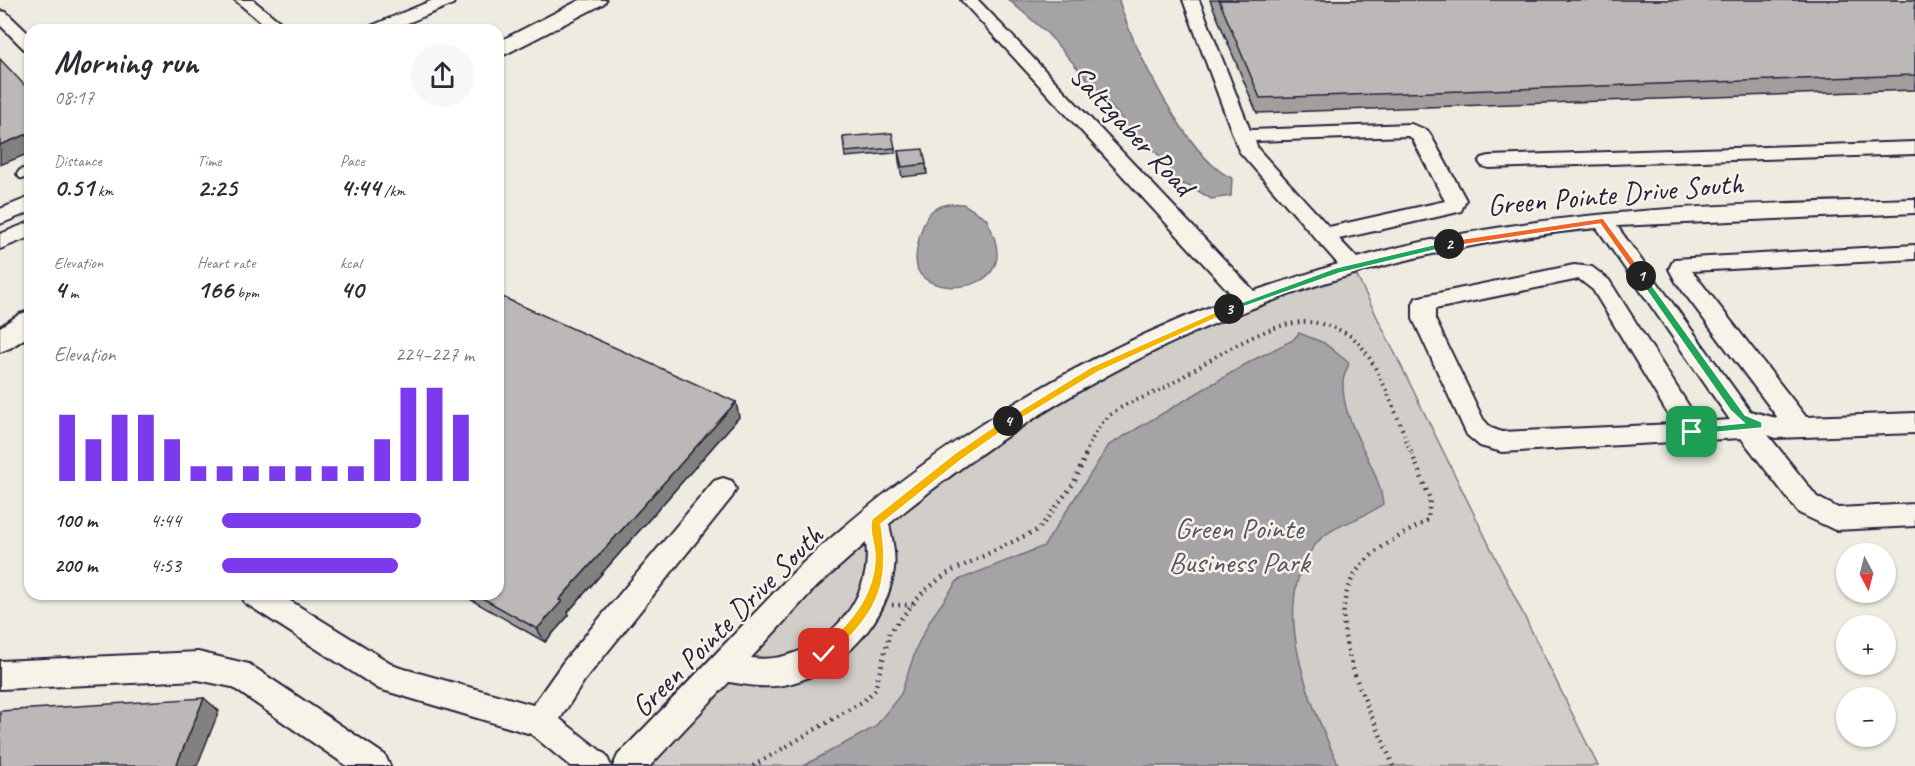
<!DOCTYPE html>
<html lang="en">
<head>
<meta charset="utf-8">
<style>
	body { margin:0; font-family:Caveat,sans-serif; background:#f7f7f7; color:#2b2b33; height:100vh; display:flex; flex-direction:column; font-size:22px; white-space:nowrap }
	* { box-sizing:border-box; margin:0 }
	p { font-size:20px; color:#7c7c81 }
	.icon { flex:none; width:33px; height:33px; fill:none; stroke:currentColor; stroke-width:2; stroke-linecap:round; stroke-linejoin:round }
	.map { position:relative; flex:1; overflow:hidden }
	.drawer { position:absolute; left:24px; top:24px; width:480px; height:576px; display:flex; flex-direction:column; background:#fff; border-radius:18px; box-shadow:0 2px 4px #0004 }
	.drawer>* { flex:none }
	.needle { width:39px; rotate:173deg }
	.controls { position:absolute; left:1836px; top:543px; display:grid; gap:12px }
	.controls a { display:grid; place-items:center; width:60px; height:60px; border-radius:50%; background:#fff; box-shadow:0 2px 4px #0004; font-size:30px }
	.pin { position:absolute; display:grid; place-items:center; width:51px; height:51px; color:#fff; margin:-26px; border-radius:12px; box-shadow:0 3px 9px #0006 }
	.km { position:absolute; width:30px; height:30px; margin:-15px; border-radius:50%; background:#222; color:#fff; font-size:16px; line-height:30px; text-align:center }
	.round { display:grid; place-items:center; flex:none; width:63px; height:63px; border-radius:32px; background:#f7f7f7 }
	.summary { display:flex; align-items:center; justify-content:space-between; height:102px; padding:0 30px }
	h1 { font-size:33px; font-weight:600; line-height:45px }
	.metrics { display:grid; grid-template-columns:repeat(3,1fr); gap:9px; height:102px; padding:6px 30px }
	.metrics div { display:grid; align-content:center }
	.metrics b { font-size:26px; font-weight:600 }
	.metrics small { font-size:16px; font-weight:400 }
	.metrics p { font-size:16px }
	.chart { height:168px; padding:12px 30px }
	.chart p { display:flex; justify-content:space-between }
	.chart svg { width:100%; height:108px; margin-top:6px; stroke:#7c3aed; stroke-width:6 }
	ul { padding:0 30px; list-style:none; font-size:20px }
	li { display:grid; grid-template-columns:96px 72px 1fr; align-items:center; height:45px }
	li i { height:15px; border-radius:8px; background:#7c3aed }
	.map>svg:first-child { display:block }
	.green { fill:#d1cdc9; stroke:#7a7882; stroke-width:1.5 }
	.water { fill:#a6a3a6; stroke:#716f7b; stroke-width:1.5 }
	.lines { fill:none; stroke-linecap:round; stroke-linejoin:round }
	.minor-casing { stroke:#22223b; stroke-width:4 }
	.major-casing { stroke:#22223b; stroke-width:4 }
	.path-far1 { stroke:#22223b; stroke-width:4; stroke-dasharray:1.5 4.5; stroke-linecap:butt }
	.path { stroke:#22223b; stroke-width:4.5; stroke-dasharray:1.5 5; stroke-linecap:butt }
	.minor { fill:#f7f3e8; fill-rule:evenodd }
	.major { fill:#f7f3e8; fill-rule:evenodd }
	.wall { fill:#a19e9d; stroke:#22223b; stroke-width:1.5 }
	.shaded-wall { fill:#838180; stroke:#22223b; stroke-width:1.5 }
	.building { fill:#bbb8b7; stroke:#22223b; stroke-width:1.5 }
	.split-1 { fill:#22a559; stroke:#fff; stroke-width:1.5 }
	.split-2 { fill:#f0652b; stroke:#fff; stroke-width:1.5 }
	.split-3 { fill:#22a559; stroke:#fff; stroke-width:1.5 }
	.split-4 { fill:#f5b400; stroke:#fff; stroke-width:1.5 }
	.split-5 { fill:#f5b400; stroke:#fff; stroke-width:1.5 }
	.labels { text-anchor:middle; stroke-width:5; stroke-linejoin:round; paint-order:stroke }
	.street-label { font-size:30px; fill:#22223b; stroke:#f7f3e8 }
	.park-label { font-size:30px; fill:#575566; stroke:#f7f3e8 }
</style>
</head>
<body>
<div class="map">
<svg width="1915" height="766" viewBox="0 0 1915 766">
	<rect width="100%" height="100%" fill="#eeebe1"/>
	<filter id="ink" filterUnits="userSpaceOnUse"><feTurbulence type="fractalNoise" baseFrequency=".0167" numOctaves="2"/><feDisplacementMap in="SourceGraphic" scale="12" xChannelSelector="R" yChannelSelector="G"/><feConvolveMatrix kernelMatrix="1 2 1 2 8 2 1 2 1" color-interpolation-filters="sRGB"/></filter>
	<g filter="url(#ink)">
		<polygon class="green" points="1352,266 1598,766 629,766 818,567 1094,370"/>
		<g class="water">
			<path d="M1009 0H1119C1130 43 1190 162 1232 178L1231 196 1211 199 1190 186 1177 183 1165 161 1128 126 1047 33Z"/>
			<path d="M963 204 986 218C992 230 1000 248 996 262 989 290 938 294 921 275 911 264 919 237 923 226 929 206 943 203 963 204Z"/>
			<path d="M1299 333 1324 343 1349 363C1347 369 1344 375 1343 381 1341 426 1378 461 1383 504 1362 521 1333 523 1316 544 1266 605 1311 705 1339 766H803L875 727 901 694 917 646 931 619 958 580 1044 546 1109 445 1253 360 1293 340Z"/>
		</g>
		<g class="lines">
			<defs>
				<g id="minor">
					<polygon points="235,0 253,0 290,30 270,30"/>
					<polygon points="433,0 455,0 453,4 391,30 368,30 371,26"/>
					<path d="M961 0H978L1254 291 1338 264 1239 151 1183 0H1199L1250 130 1411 124 1427 130 1430 134 1466 200 1461 211 1454 213 1339 239 1357 258C1539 207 1728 205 1915 199V213L1617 226 1750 411 1776 418H1778L1676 282 1669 269 1674 259 1915 245V259L1692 271 1806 417 1915 413V433L1776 438 1768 435 1817 497 1838 508 1915 504V526L1835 530 1799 513 1741 438 1502 452 1480 446 1467 435 1413 319V304L1416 298 1424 296 1574 265 1592 267 1609 280 1699 422 1730 420 1597 228C1328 254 1097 352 889 524 892 538 896 554 894 569 887 623 840 672 788 684 768 689 748 685 729 682L650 766H613L618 755C660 712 702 668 744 624 764 604 783 582 804 562 928 449 1076 354 1235 298ZM1408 136 1412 138 1445 201 1329 227 1258 149 1255 141ZM1579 279 1593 290 1674 424 1502 432 1491 428 1483 419 1435 319V309ZM866 543C875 606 813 666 751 658L814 589Z"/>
					<polygon points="0,11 6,12 30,35 30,50 24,49 0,25"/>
					<polygon points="1915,142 1915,154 1489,168 1482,166 1479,162 1482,158 1489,156"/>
					<polygon points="30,167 30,179 20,178 17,174 20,170"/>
					<polygon points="30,197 30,212 0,224 0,209"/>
					<polygon points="30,222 30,237 0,249 0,234"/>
					<polygon points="723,478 732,481 736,489 732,497 584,681 560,719 606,755 611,766 570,766 531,734 379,689 245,603 241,594 279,594 397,667 533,705 564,661 714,481"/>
					<polygon points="198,652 249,664 385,755 390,766 347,766 232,687 198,680 0,689 0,661"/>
				</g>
				<g id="major">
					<polygon points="580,0 606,0 603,4 498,58 498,42"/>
					<polygon points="30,311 30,335 10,348 0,352 0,327 20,314"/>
				</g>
			</defs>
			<use href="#minor" class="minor-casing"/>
			<use href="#major" class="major-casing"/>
			<path class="path-far1" d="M1085 455C1090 442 1098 426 1109 416 1123 403 1148 397 1166 387 1201 366 1264 322 1306 322 1320 322 1337 328 1349 335 1375 350 1401 427 1412 455"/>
			<g class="path">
				<polyline points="892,605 912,605"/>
				<polyline points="753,766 862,702 875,690 890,632 923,592 946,574 1039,529 1074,483 1086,454"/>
				<path d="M1393 766C1374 713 1315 622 1360 567 1377 546 1405 534 1428 520L1430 499 1412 454"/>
			</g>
			<use href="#minor" class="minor"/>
			<use href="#major" class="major"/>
		</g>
		<g class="wall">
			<polygon points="1210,0 1915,0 1915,90 1257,113"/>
			<polygon points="843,137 895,148 895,153 845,157"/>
			<polygon points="898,151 926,164 927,174 902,177 899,161"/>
			<polygon points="739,417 568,612 569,615 545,642 461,594 498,594"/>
		</g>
		<g class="shaded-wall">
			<polygon points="30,133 30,153 0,165 0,145"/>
			<polygon points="736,402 739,417 568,612 569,615 545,642 537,629 559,600"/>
			<polygon points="204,698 219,711 197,766 176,766"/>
		</g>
		<g class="building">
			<polygon points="1219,0 1915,0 1915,75 1260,98"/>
			<polygon points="0,59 30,91 30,133 0,145"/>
			<polygon points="892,133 895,148 845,152 843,137"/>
			<polygon points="923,149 926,164 902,167 898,151"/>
			<polygon points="498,295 736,402 559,600 562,601 537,629 475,594 498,594"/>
			<polygon points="204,698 176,766 0,766 0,711"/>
		</g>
	</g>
	<polygon class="split-1" points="1638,274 1644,274 1745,415 1762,422 1762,428 1688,435 1687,432 1692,428 1744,423 1730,410 1638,278"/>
	<polygon class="split-2" points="1603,218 1644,274 1644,278 1638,278 1600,224 1449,247 1444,244 1449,241"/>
	<polygon class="split-3" points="1449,241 1452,242 1452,246 1340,273 1229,312 1224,309 1335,268"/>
	<polygon class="split-4" points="1229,306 1232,307 1232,311 1098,372 1012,424 1008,425 1003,421 1091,367"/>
	<path class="split-5" d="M1008 417 1013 421 1012 424 961 460 881 524C891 589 876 614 828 658H819V651C848 625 875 597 875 556 875 544 868 530 872 519L954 454Z"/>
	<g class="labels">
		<g class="street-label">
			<text transform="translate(1132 130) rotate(47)" y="10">Saltzgaber Road</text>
			<text transform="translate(1615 194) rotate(-5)" y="10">Green Pointe Drive South</text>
			<text transform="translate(727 621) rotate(-45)" y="10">Green Pointe Drive South</text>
		</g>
		<g class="park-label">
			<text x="1239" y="538">Green Pointe<tspan x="1239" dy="34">Business Park</tspan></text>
		</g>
	</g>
</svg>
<div class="controls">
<a><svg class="needle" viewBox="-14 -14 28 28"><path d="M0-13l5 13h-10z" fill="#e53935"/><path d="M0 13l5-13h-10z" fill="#7c7c81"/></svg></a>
<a>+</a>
<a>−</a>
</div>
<div class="pin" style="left:1692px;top:432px;background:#1e9e55"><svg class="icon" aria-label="arrive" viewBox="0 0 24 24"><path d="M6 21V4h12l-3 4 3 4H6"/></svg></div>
<div class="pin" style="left:824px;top:654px;background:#d93025"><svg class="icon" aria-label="check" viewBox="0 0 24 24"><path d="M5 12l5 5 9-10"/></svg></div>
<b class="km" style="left:1641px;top:276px">1</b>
<b class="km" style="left:1449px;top:244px">2</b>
<b class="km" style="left:1229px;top:309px">3</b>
<b class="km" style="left:1008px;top:421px">4</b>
<section class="drawer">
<div class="summary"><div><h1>Morning run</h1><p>08:17</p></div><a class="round"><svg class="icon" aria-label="share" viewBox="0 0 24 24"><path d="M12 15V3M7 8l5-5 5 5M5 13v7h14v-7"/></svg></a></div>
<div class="metrics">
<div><p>Distance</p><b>0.51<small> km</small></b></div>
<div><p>Time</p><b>2:25</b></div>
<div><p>Pace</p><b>4:44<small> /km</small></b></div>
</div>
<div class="metrics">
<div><p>Elevation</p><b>4<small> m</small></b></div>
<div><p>Heart rate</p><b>166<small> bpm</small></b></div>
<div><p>kcal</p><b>40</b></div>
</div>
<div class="chart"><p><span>Elevation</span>224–227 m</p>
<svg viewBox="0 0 160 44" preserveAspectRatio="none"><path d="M5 44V17M15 44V27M25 44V17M35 44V17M45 44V27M55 44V38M65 44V38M75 44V38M85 44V38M95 44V38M105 44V38M115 44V38M125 44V27M135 44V6M145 44V6M155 44V17"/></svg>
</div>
<ul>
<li><b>100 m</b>4:44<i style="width:79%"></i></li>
<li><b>200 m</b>4:53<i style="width:70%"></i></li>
</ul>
</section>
</div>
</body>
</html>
